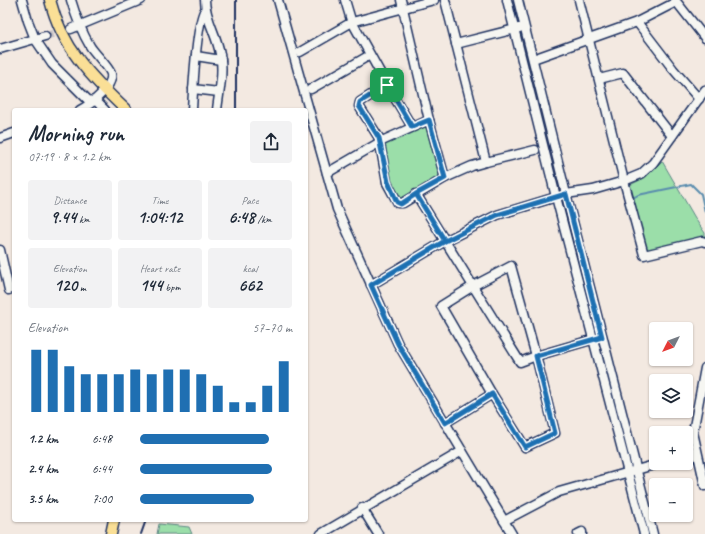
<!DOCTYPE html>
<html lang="en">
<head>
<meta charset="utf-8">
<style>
	body { margin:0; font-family:Caveat,sans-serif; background:#f2f2f3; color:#1f2937; height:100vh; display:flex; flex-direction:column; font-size:15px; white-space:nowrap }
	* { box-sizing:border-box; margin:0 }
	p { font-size:13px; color:#747a83 }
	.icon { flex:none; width:22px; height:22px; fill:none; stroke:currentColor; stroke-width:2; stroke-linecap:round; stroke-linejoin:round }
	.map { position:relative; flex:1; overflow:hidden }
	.drawer { position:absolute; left:12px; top:108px; width:296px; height:414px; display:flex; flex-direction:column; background:#fff; border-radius:4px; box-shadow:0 1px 3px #0004 }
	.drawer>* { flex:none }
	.needle { width:26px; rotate:228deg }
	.fabs { position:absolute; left:649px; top:322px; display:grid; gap:8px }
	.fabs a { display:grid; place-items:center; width:44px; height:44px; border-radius:4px; background:#fff; box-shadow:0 1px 3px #0004; font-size:20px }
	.pin { position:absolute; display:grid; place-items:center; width:34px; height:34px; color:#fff; margin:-17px; border-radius:8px; box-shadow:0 2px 6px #0006 }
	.round { display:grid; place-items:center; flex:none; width:42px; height:42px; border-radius:4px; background:#f2f2f3 }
	.headline { display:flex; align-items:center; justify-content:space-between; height:68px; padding:0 16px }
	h1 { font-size:22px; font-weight:700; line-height:30px }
	.figures { display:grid; grid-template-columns:repeat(3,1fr); gap:6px; height:68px; padding:4px 16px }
	.figures div { display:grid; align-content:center; border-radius:4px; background:#f2f2f3; text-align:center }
	.figures b { font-size:17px; font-weight:700 }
	.figures small { font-size:11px; font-weight:400 }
	.figures p { font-size:11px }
	.chart { height:112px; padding:8px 16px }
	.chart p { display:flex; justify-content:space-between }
	.chart svg { width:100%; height:72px; margin-top:4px; stroke:#1f6fb2; stroke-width:6 }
	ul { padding:0 16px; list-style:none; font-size:13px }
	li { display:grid; grid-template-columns:64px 48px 1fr; align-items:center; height:30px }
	li i { height:10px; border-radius:5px; background:#1f6fb2 }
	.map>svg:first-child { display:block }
	.green { fill:#9bdea9; stroke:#5b8684 }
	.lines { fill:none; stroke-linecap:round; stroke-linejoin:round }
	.stream { stroke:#598cae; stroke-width:2 }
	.minor-tunnel { stroke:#c8c4c7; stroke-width:8; stroke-dasharray:8 4; stroke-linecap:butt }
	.minor-casing { stroke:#1b2f5e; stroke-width:11 }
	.major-casing { stroke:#1b2f5e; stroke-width:13 }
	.minor { stroke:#f6f6f2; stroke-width:8 }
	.major { stroke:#fadf96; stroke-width:10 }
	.rail { stroke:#1b2f5e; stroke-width:2 }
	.route-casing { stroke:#fff; stroke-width:8 }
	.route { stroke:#1f6fb2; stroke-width:5 }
</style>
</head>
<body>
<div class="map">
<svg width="705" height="534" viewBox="0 0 705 534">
	<rect width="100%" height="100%" fill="#f3e9e1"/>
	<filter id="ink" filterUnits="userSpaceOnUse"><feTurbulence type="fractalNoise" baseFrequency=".025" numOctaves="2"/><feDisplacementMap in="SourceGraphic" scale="8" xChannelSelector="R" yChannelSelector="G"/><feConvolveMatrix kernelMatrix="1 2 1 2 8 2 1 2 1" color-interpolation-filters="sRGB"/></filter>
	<g filter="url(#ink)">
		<g class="green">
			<polygon points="425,124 429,125 442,174 440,177 401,200 398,199 390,181 384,146 386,143"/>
			<polygon points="662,161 698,223 705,233 705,237 646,252 628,186 646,177"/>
			<polygon points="159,524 189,527 192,534 157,534"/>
		</g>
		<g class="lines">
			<polyline class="stream" points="631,199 638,195 691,184 701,194 705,212"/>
			<polyline class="minor-tunnel" points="45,36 71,29"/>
			<defs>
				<g id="minor">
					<polyline points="22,0 28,21 35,39 52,64 88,100 97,102 105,110"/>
					<path d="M71 0C76 17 81 31 90 46 94 53 110 68 111 74 114 86 90 105 80 110"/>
					<path d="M205 0C205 19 217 35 220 54 224 72 219 92 217 110"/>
					<polyline points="278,0 337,209 398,344 512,534"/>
					<polyline points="345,0 351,20 387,85 412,127"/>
					<polyline points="445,0 486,162 472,166 445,178"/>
					<polyline points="507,0 556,197 644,534"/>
					<polyline points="518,0 566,194 653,534"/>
					<polyline points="579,0 624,181 641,174 653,163 705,90"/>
					<polyline points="675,0 705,38"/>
					<polyline points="637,22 673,69 699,99"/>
					<polyline points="71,29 141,0"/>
					<polyline points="456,44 519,28"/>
					<polyline points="0,49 45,36"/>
					<polyline points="300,52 352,22 434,0"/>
					<polyline points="196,56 221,60"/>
					<polyline points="533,59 637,22 676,2"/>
					<polyline points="599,79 623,73 672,136"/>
					<polyline points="387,85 360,102 359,106 379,138 387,183 398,203 403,203 445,178 429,120"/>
					<polyline points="193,89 219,92"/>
					<polyline points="311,89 370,55"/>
					<path d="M192 110C193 92 196 22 205 10"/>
					<polyline points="0,138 14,133"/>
					<polyline points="486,162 535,150"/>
					<polyline points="327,173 382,141 429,120 401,0"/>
					<polyline points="416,194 520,362 536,356 598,338"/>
					<polyline points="0,250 9,290"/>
					<polygon points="511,266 536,356 555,433 525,447 492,394 441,306 473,286"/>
					<polyline points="371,285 445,241 497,215 566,194 593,190 624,181 644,255 702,241 705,242"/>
					<polyline points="705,368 693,432 705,486"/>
					<polyline points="445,423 492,394"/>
					<polyline points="686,457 697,454"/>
					<polyline points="362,508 378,534"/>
					<polyline points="504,521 559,492 661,463"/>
					<polyline points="321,534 462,451"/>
					<polyline points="578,534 582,532 582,534"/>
				</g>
				<g id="major">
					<path d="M50 0C62 48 91 77 126 110"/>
					<polyline points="111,534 114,520"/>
				</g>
			</defs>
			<use href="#minor" class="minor-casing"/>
			<use href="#major" class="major-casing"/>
			<use href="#minor" class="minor"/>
			<use href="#major" class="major"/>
			<g class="rail">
				<polyline points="236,110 236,0"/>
				<polyline points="141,534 146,520"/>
			</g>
		</g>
	</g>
	<g class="lines" filter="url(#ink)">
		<defs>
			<polyline id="route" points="387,85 412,127 429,120 445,178 416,194 445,241 371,285 398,344 445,423 492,394 525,447 555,433 536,356 602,337 566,194 497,215 445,241 416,194 401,204 397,202 388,182 379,138 359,106 360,102 387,85"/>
		</defs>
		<use href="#route" class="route-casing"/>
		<use href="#route" class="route"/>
	</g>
</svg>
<div class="fabs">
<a><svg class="needle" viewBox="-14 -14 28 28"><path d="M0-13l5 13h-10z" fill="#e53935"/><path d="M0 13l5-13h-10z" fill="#747a83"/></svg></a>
<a><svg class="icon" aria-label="layers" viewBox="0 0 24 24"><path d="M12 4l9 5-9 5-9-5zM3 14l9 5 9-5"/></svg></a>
<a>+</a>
<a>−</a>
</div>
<div class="pin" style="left:387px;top:85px;background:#1e9e55"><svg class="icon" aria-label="arrive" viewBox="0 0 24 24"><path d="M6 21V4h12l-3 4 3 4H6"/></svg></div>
<section class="drawer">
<div class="headline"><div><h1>Morning run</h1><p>07:19 · 8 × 1.2 km</p></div><a class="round"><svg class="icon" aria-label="share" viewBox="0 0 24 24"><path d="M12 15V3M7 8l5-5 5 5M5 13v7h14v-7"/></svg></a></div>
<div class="figures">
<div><p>Distance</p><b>9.44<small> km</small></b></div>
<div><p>Time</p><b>1:04:12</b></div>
<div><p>Pace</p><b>6:48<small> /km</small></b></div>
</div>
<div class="figures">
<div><p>Elevation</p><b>120<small> m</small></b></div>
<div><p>Heart rate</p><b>144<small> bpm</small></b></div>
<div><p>kcal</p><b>662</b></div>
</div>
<div class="chart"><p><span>Elevation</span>57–70 m</p>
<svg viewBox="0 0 160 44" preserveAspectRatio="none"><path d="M5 44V6M15 44V6M25 44V16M35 44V21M45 44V21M55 44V21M65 44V18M75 44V21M85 44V18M95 44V18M105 44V21M115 44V28M125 44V38M135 44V38M145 44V28M155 44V13"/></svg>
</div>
<ul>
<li><b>1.2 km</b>6:48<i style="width:85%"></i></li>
<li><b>2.4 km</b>6:44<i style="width:87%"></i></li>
<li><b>3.5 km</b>7:00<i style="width:75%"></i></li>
</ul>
</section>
</div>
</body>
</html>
